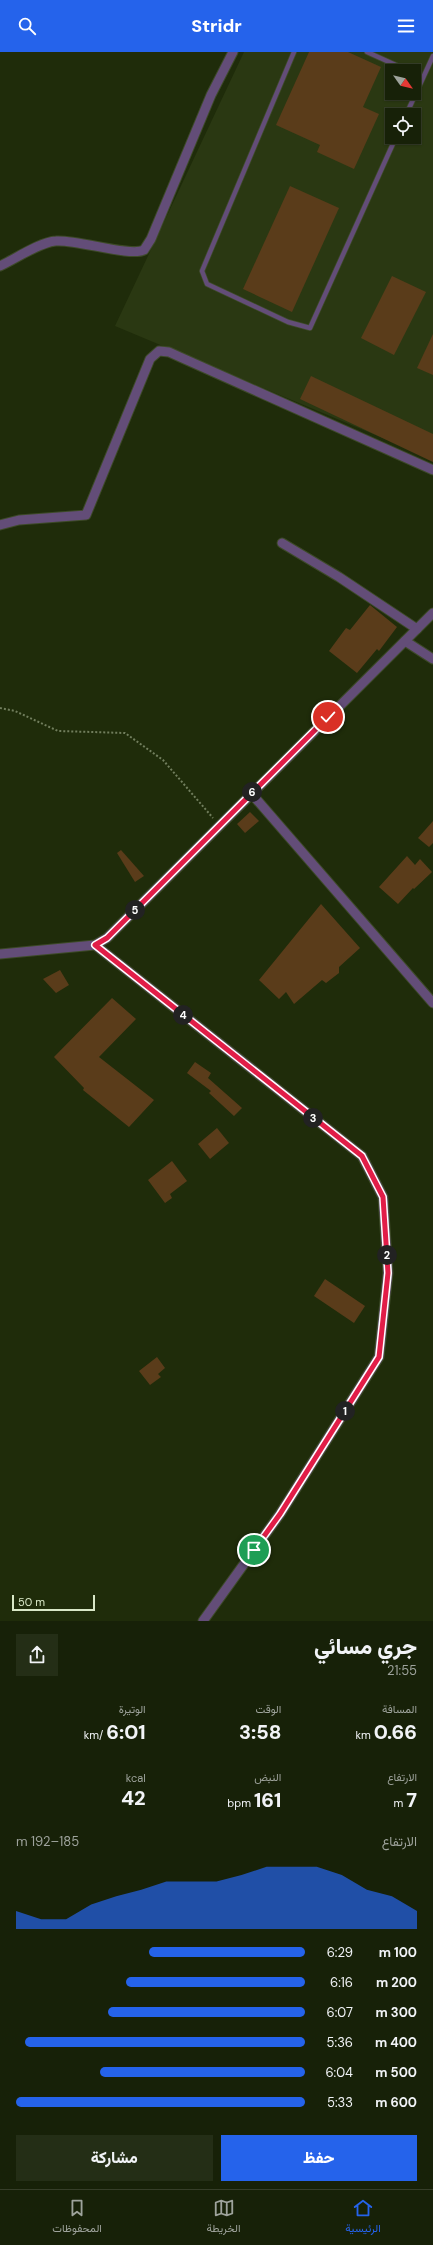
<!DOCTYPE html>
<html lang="ar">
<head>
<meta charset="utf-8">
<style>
	body { margin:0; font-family:"DM Sans",Vazirmatn,sans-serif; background:#242e16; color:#f1f3f6; direction:rtl; height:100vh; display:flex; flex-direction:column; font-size:15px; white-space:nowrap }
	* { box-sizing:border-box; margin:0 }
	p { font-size:13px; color:#9ea39c }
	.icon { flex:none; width:22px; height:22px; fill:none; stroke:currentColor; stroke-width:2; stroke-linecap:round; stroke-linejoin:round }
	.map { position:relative; height:1569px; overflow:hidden; direction:ltr }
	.details { display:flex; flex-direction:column; background:#172108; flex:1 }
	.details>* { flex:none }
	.needle { width:26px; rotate:124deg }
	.controls { position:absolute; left:385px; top:12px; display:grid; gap:8px }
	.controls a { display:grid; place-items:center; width:36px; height:36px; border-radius:0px; background:#172108; box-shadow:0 1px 3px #0004,0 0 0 1px #363e29; font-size:20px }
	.scale { position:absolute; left:12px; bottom:10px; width:83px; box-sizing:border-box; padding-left:4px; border:2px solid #d9e8c7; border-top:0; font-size:11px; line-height:14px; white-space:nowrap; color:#d9e8c7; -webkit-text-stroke:3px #1f2c0a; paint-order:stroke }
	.pin { position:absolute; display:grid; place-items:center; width:34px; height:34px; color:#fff; margin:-17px; border:2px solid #fff; border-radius:50%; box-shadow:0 1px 4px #0007 }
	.km { position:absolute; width:20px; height:20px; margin:-10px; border-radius:50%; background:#222; color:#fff; font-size:11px; line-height:20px; text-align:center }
	.round { display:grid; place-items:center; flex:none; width:42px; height:42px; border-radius:0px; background:#242e16 }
	.headline { display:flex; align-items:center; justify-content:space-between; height:68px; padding:0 16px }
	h1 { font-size:22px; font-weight:800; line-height:30px }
	.metrics { display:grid; grid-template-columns:repeat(3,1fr); gap:6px; height:68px; padding:4px 16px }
	.metrics div { display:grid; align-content:center }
	.metrics b { font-size:20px; font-weight:800 }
	.metrics small { font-size:11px; font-weight:400 }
	.metrics p { font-size:11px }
	.chart { height:112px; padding:8px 16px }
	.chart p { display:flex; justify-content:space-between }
	.chart svg { width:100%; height:72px; margin-top:4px; fill:#2563eb; opacity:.7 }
	.primary-button { display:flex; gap:8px; margin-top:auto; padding:8px 16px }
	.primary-button a { flex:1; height:46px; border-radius:0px; background:#2563eb; color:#fff; font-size:16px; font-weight:800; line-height:46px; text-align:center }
	.primary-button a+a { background:#242e16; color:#f1f3f6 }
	ul { padding:0 16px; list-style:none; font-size:13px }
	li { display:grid; grid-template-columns:64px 48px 1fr; align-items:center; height:30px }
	li i { height:10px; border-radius:5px; background:#2563eb }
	header { display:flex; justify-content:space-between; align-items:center; height:52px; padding:0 16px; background:#2563eb; color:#fff; font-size:18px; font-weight:800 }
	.menu { display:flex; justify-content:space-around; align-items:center; height:56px; border-top:1px solid #363e29; background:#172108; font-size:11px; color:#9ea39c }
	.menu a { display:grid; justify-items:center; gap:2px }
	.menu .current { color:#2563eb }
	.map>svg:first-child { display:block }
	.built { fill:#2a3812; fill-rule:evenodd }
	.building { fill:#5a3c1a }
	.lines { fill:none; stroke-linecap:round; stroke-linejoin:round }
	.lane-casing { stroke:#3d4a28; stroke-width:6 }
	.street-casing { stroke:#3d4a28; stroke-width:11 }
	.path { stroke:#717e5d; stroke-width:2; stroke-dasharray:2 2; stroke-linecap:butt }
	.lane { stroke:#634d78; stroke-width:4.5 }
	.street { stroke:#634d78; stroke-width:9 }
	.route-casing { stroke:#fff; stroke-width:8 }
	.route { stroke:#e11d48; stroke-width:5 }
</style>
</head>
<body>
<header><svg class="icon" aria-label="menu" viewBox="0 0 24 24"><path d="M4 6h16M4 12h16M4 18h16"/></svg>Stridr<svg class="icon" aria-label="search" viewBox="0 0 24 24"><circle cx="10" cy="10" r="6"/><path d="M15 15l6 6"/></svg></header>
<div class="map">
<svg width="433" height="1569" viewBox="0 0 433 1569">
	<rect width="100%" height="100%" fill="#1f2c0a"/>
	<path class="built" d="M244 0H433V407L115 274ZM392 19H414V41H392ZM392 63H414V85H392Z"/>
	<g class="building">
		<polygon points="309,0 348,0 381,15 363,55 379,62 354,117 317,100 320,93 276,73"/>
		<polygon points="290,134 339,156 292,260 243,237"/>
		<polygon points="392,224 426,240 394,303 361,286"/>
		<polygon points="433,282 433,323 417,316"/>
		<polygon points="311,324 433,382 433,410 300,347"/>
		<polygon points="370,553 397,575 379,599 377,597 357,621 329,599 346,576 350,578"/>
		<polygon points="250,760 259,769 245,781 237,772"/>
		<polygon points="433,769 433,791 429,795 418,786"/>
		<polygon points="121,798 144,824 135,830 117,801"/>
		<polygon points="407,804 415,813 420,807 432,820 414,837 413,836 398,852 379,835"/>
		<polygon points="321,852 360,896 339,915 339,921 326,931 322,928 294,952 286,940 279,947 259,928"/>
		<polygon points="60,918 69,933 56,941 43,927"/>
		<polygon points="112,946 136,967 99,1005 154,1048 129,1075 83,1038 84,1036 54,1005"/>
		<polygon points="195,1010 211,1021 208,1026 242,1056 234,1064 209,1041 211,1039 187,1021"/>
		<polygon points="217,1076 229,1091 210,1107 198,1092"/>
		<polygon points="172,1109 187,1129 170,1142 172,1146 165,1151 148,1128"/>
		<polygon points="325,1227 365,1254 354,1271 314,1244"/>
		<polygon points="157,1305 165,1316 158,1322 161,1325 150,1333 139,1319"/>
	</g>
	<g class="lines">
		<defs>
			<g id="lane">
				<polyline points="294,0 202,219 207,232 288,270 310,276 396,85"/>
				<polyline points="367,0 409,19"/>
				<polyline points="414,21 423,25"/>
				<polyline points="406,63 433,4"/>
			</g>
			<g id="street">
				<path d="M0 214C15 207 40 190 56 189 76 187 130 205 144 198L151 187 211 43 233 0"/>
				<polyline points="0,473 19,468 86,463 150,307 159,299 169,300 180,305 433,418"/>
				<polyline points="282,491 339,525 417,577"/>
				<polyline points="405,589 433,607"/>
				<polyline points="251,741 433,951"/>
				<polyline points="95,893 362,1104 383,1145 388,1221 379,1305 280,1462 203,1569"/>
				<polyline points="0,902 95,893 107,886 433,561"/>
			</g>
		</defs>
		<use href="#lane" class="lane-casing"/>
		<use href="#street" class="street-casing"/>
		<polyline class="path" points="0,656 15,659 58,679 125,681 163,708 213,766"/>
		<use href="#lane" class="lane"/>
		<use href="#street" class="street"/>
	</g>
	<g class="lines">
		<defs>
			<polyline id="route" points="254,1498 280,1462 379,1305 388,1221 383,1145 362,1104 95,893 107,886 328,665"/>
		</defs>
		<use href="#route" class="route-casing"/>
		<use href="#route" class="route"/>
	</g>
</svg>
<div class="controls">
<a><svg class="needle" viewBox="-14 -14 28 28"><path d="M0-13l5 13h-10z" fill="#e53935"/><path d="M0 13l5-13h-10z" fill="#9ea39c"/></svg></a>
<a><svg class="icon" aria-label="locate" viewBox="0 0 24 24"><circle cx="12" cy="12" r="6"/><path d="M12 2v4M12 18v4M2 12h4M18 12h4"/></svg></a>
</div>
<div class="scale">50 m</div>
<div class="pin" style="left:254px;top:1498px;background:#1e9e55"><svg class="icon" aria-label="arrive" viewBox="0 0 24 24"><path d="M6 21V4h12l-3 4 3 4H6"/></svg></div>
<div class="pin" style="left:328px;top:665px;background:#d93025"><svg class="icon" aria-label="check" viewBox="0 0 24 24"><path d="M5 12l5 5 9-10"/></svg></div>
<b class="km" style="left:345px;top:1359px">1</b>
<b class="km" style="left:387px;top:1203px">2</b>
<b class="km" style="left:313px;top:1066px">3</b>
<b class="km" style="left:183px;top:963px">4</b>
<b class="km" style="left:135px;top:858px">5</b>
<b class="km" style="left:252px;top:740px">6</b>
</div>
<section class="details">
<div class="headline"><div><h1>جري مسائي</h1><p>21:55</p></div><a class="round"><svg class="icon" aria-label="share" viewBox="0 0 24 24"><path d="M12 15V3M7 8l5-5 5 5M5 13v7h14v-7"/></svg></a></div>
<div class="metrics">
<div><p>المسافة</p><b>0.66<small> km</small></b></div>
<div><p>الوقت</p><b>3:58</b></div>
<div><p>الوتيرة</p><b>6:01<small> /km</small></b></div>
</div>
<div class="metrics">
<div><p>الارتفاع</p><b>7<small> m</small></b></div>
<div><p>النبض</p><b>161<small> bpm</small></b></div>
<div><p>kcal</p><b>42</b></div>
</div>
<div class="chart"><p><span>الارتفاع</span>185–192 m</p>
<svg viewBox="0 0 160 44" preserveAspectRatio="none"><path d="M0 44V33L10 38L20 38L30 29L40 24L50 20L60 15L70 15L80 15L90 11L100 6L110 6L120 6L130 11L140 20L150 24L160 33V44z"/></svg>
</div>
<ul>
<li><b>100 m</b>6:29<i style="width:54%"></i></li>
<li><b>200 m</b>6:16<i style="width:62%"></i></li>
<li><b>300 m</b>6:07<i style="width:68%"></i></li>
<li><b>400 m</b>5:36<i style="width:97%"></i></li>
<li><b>500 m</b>6:04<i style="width:71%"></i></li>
<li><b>600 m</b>5:33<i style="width:100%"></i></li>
</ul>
<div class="primary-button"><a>حفظ</a><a>مشاركة</a></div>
</section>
<nav class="menu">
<a class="current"><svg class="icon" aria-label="home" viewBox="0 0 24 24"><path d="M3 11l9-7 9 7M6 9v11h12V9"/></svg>الرئيسية</a>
<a><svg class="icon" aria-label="map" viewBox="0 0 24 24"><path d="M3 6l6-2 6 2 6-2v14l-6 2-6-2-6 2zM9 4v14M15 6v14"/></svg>الخريطة</a>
<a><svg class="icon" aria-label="saved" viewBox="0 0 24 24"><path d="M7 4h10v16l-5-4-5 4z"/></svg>المحفوظات</a>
</nav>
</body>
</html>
